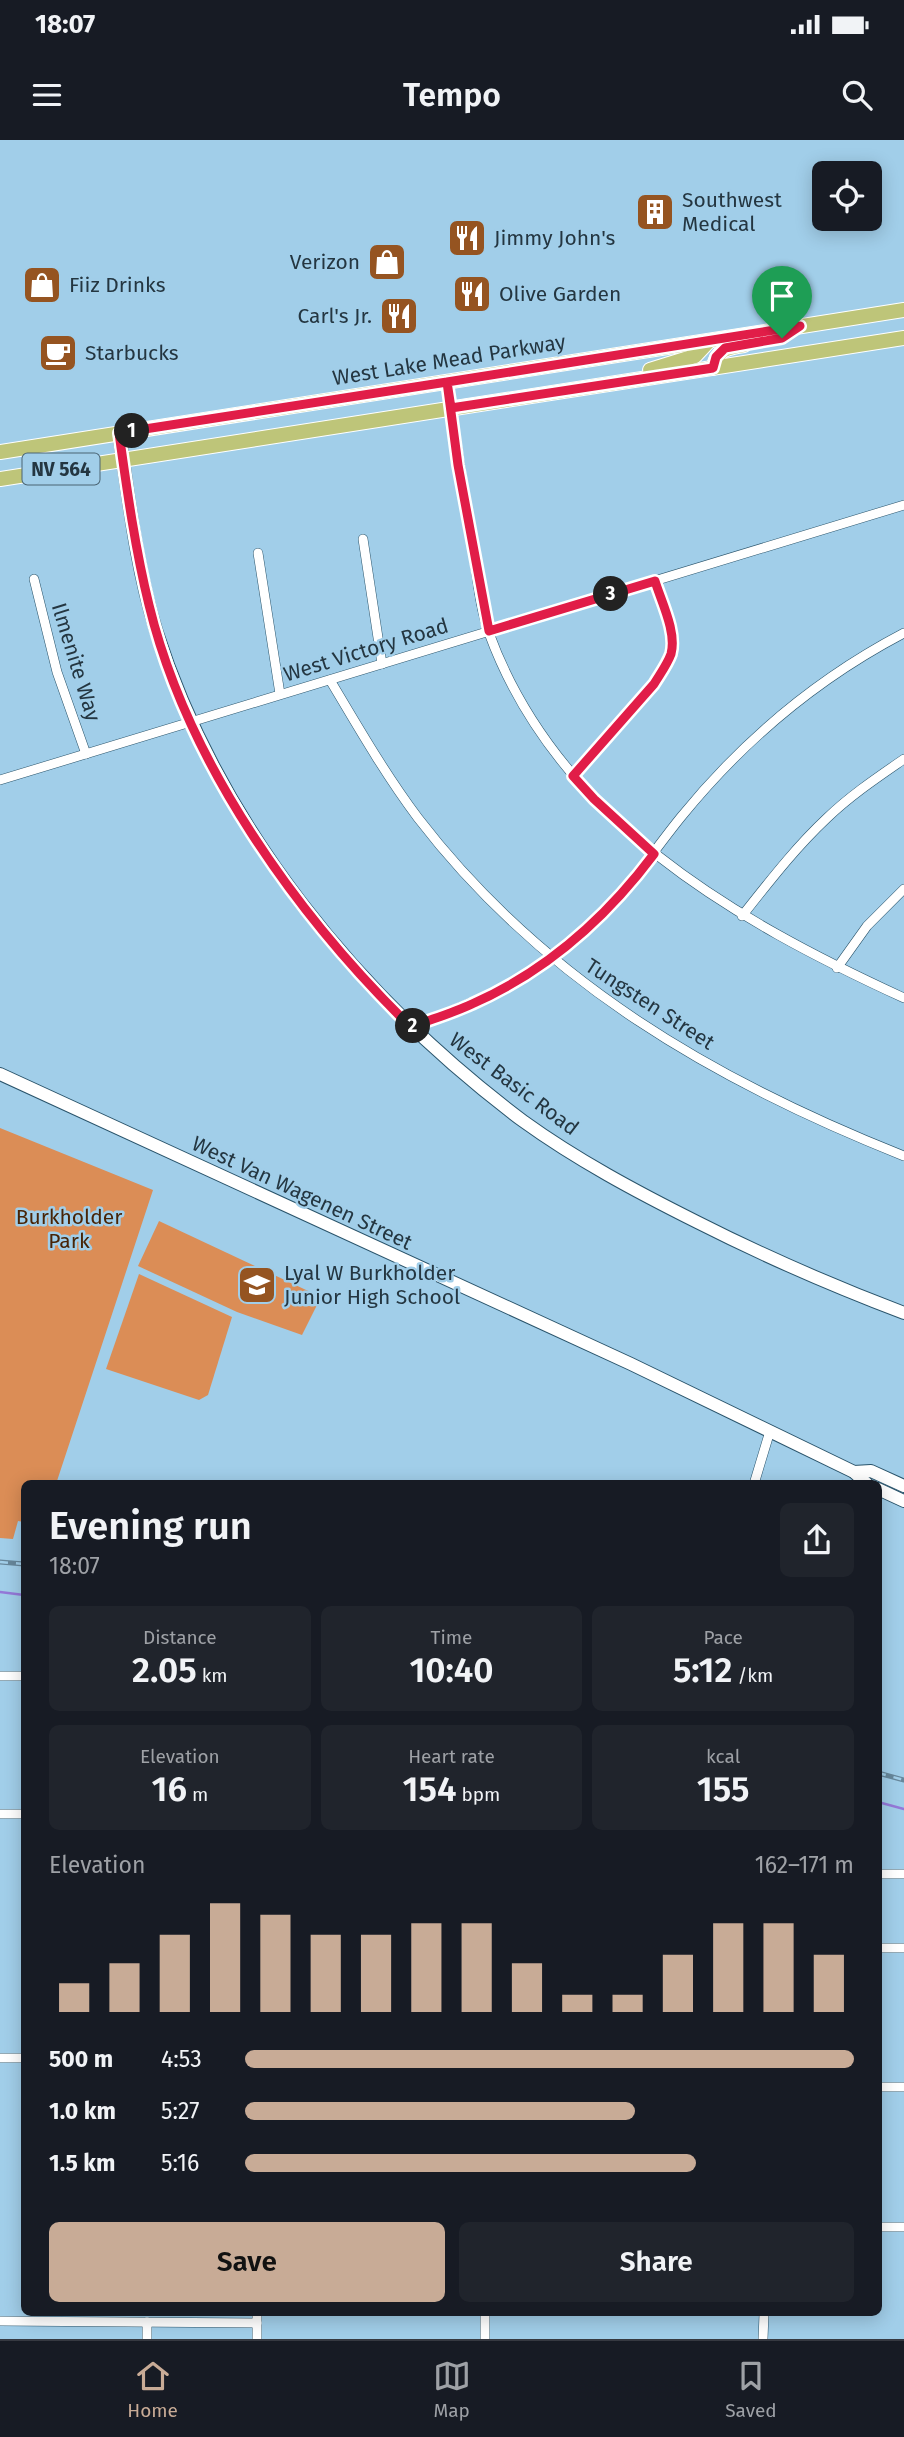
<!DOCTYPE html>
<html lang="en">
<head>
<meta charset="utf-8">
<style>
	body { margin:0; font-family:"Fira Sans",sans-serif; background:#20242c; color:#f1f3f6; height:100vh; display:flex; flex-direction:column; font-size:26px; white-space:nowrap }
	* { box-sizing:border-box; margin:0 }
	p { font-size:23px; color:#9ea1a6 }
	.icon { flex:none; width:38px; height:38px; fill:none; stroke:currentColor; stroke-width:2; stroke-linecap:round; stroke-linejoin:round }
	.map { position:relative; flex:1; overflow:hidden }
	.drawer { position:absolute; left:21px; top:1340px; width:861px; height:836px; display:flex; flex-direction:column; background:#171b24; border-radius:10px; box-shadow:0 4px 18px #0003 }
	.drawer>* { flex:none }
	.tools { position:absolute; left:812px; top:21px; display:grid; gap:14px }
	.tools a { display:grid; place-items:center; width:70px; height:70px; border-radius:10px; background:#171b24; box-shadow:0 4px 18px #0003; font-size:35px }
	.pin { position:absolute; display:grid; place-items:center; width:60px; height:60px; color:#fff; margin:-72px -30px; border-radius:50% 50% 50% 0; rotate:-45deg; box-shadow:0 0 7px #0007 }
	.pin .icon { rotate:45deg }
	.km { position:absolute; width:35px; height:35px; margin:-18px; border-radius:50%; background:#222; color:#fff; font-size:19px; line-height:35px; text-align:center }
	.round { display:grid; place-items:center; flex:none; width:74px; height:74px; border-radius:10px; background:#20242c }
	.headline { display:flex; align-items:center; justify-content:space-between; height:119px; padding:0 28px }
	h1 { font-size:38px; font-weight:600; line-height:52px }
	.stats { display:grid; grid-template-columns:repeat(3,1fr); gap:10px; height:119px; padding:7px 28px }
	.stats div { display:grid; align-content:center; border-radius:10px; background:#20242c; text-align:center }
	.stats b { font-size:35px; font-weight:600 }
	.stats small { font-size:19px; font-weight:400 }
	.stats p { font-size:19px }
	.chart { height:196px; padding:14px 28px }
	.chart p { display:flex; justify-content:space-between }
	.chart svg { width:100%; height:126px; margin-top:7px; stroke:#c8ab96; stroke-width:6 }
	.action { display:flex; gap:14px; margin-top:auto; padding:14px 28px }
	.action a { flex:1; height:80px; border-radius:10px; background:#c8ab96; color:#111; font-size:28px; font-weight:600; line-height:80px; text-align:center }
	.action a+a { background:#20242c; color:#f1f3f6 }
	ul { padding:0 28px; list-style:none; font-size:23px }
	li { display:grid; grid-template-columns:112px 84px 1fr; align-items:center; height:52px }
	li i { height:18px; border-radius:9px; background:#c8ab96 }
	.status { display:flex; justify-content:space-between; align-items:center; height:49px; padding:0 35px; background:#171b24; direction:ltr }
	.status svg { height:19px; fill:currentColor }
	header { display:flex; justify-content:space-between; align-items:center; height:91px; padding:0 28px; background:#171b24; font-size:32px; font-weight:600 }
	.tab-bar { display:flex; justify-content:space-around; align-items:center; height:98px; border-top:2px solid #363941; background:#171b24; font-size:19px; color:#9ea1a6 }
	.tab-bar a { display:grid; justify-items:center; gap:4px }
	.tab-bar .active { color:#c8ab96 }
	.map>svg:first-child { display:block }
	.green { fill:#db8d56 }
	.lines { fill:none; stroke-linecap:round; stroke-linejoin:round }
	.stream { stroke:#9479d8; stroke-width:2.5 }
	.street-casing { stroke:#2a546b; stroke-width:10 }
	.secondary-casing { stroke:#2a546b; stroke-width:14 }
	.primary-casing { stroke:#fff; stroke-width:16 }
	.street { stroke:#fff; stroke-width:9 }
	.secondary { stroke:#fff; stroke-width:12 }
	.primary { stroke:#bec579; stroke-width:14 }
	.rail-casing { stroke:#67879b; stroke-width:5 }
	.rail { stroke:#a1cee9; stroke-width:2.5; stroke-dasharray:8; stroke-linecap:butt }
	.route-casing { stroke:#fff; stroke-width:14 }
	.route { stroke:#e11d48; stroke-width:9 }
	.labels { text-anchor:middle; stroke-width:5; stroke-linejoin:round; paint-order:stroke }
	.shield { fill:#a1cee9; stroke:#4a6473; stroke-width:2 }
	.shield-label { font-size:19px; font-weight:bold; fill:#243641 }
	.poi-label { font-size:21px; fill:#243641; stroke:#a1cee9; text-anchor:start }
	.street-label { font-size:21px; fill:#243641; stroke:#a1cee9 }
	.park-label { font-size:21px; fill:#482406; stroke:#a1cee9 }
</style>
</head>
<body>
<div class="status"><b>18:07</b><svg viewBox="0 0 49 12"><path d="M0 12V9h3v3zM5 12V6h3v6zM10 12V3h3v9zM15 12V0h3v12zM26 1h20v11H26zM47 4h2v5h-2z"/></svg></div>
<header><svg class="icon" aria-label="menu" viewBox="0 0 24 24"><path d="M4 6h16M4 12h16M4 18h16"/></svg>Tempo<svg class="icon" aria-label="search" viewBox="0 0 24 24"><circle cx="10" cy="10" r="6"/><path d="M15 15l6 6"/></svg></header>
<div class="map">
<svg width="904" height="2199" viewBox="0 0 904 2199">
	<rect width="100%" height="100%" fill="#a1cee9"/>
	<g class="green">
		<polygon points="0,988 153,1050 56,1344 24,1344 24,1382 18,1381 13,1399 0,1398"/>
		<polygon points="159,1081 321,1157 302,1195 237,1172 138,1126"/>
		<polygon points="139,1134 232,1177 208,1255 199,1260 106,1229"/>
	</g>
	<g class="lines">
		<g class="stream">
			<polyline points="0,1452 24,1455"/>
			<polyline points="878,1662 904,1669"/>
		</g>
		<defs>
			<g id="street">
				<path d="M447 242C455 296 464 350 472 404 477 433 479 465 489 493 557 679 734 780 904 858"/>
				<polyline points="363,399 382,524"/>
				<polyline points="258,413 280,554"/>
				<polyline points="34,439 57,532 86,614"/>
				<path d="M330 540C358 587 385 634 418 678 544 842 715 941 904 1016"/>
				<path d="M573 636C594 612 669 536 671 509 673 487 662 462 655 441"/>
				<polyline points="0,640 904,365"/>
				<path d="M742 776C769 742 795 708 827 678 851 655 878 637 904 619"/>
				<polyline points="837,828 867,786 904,749"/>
				<path d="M411 887C472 864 529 840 578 798 620 763 647 719 681 677 742 602 818 538 904 493"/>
				<polyline points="754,1344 770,1291"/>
				<polyline points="0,1536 24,1536"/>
				<polyline points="0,1674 24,1674"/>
				<polyline points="878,1734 904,1734"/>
				<polyline points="878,1808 904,1808"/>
				<polyline points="0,1918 24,1918"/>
				<polyline points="878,1947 904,1947"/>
				<polyline points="878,2087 904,2087"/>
				<polyline points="0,2181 257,2183"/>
				<polyline points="147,2199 147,2182"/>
				<polyline points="257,2199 257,2174"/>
				<polyline points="485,2199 485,2174"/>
				<polyline points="763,2199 764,2174"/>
			</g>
			<g id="secondary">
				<path d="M119 293C129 359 136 427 156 490 220 689 358 857 523 981 577 1020 637 1052 697 1082 764 1116 833 1146 904 1173"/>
				<polyline points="0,934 631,1224 854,1332 867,1344"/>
				<polyline points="854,1332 871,1331 904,1346"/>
				<polyline points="878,1349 904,1361"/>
			</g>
			<g id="primary">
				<path d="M713 228C719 209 724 208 744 205"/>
				<polyline points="650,230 695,216 709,201"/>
				<polyline points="0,312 904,170"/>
				<polyline points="0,339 904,198"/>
			</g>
		</defs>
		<use href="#street" class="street-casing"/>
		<use href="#secondary" class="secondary-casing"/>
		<use href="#primary" class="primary-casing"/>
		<use href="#street" class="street"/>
		<use href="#secondary" class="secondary"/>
		<use href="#primary" class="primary"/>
		<defs>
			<g id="rail">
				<polyline points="0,1422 24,1424"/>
				<polyline points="878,1633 904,1640"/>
			</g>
		</defs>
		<use href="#rail" class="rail-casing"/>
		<use href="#rail" class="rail"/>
	</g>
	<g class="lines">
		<defs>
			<path id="route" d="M782 198 725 208 716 217 713 228 451 268 447 242 119 293C127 350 135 408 149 465 187 622 297 776 411 887 432 879 453 873 472 864 547 831 606 778 654 714L594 659 573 636 654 544C660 534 667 525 671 514 677 492 661 461 655 441L489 491 458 325 447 242 800 186 782 198"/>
		</defs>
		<use href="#route" class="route-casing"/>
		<use href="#route" class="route"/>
	</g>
	<defs>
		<symbol id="building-square" viewBox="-11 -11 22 22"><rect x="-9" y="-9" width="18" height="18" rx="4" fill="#955421" stroke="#a1cee9"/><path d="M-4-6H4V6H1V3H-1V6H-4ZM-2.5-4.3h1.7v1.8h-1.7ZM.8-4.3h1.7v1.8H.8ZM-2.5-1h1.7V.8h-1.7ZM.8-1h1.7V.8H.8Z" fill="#fff"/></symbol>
		<symbol id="restaurant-square" viewBox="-11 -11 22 22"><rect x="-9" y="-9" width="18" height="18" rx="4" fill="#955421" stroke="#a1cee9"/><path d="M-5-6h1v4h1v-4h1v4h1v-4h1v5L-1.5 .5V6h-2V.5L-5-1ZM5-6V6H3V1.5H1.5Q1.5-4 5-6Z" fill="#fff"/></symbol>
		<symbol id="shop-square" viewBox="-11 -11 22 22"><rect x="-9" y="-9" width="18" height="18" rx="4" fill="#955421" stroke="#a1cee9"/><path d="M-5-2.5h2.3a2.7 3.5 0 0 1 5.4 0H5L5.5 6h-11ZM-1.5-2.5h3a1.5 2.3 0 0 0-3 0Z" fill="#fff"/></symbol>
		<symbol id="cafe-square" viewBox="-11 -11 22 22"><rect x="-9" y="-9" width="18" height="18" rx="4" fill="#955421" stroke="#a1cee9"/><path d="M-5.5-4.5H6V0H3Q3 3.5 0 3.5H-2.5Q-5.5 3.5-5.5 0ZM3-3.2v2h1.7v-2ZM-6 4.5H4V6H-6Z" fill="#fff"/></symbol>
		<symbol id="school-square" viewBox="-11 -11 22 22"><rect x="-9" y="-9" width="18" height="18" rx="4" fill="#955421" stroke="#a1cee9"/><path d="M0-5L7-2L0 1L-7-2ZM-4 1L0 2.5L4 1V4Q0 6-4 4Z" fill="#fff"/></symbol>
	</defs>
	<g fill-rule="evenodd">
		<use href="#building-square" x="633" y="50" width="44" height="44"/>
		<use href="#restaurant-square" x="445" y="76" width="44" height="44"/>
		<use href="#shop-square" x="365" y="100" width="44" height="44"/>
		<use href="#shop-square" x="20" y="123" width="44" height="44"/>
		<use href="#restaurant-square" x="450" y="132" width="44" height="44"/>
		<use href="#restaurant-square" x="377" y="154" width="44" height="44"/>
		<use href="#cafe-square" x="36" y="191" width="44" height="44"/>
		<use href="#school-square" x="235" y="1123" width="44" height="44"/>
	</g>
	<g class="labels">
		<rect class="shield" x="22.5" y="313.5" width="77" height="31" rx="5"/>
		<g class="shield-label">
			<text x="61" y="336">NV 564</text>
		</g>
		<g class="poi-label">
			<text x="682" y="67">Southwest<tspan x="682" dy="24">Medical</tspan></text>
			<text x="494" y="105">Jimmy John's</text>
			<text x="360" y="129" text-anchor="end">Verizon</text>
			<text x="69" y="152">Fiiz Drinks</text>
			<text x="499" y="161">Olive Garden</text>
			<text x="372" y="183" text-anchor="end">Carl's Jr.</text>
			<text x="85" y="220">Starbucks</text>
			<text x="284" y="1140">Lyal W Burkholder<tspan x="284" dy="24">Junior High School</tspan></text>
		</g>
		<g class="street-label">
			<text transform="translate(449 220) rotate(-9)" y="7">West Lake Mead Parkway</text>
			<text transform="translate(366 510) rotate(-17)" y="7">West Victory Road</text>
			<text transform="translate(76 522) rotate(73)" y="7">Ilmenite Way</text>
			<text transform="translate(650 864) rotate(33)" y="7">Tungsten Street</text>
			<text transform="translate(514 944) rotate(37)" y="7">West Basic Road</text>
			<text transform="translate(302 1053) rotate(25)" y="7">West Van Wagenen Street</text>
		</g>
		<g class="park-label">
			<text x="69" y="1084">Burkholder<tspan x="69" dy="24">Park</tspan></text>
		</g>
	</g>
</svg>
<div class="tools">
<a><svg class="icon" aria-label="locate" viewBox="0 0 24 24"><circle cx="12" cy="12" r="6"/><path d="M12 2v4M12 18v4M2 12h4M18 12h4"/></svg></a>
</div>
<div class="pin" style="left:782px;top:198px;background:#1e9e55"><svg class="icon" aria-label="arrive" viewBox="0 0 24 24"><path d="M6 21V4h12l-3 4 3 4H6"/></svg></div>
<b class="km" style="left:132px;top:291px">1</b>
<b class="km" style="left:413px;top:886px">2</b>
<b class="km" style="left:611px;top:454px">3</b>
<section class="drawer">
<div class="headline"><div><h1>Evening run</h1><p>18:07</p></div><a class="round"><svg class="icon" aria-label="share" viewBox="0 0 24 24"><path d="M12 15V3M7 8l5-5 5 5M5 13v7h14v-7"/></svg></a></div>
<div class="stats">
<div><p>Distance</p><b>2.05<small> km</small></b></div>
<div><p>Time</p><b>10:40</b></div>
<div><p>Pace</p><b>5:12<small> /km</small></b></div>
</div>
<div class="stats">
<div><p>Elevation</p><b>16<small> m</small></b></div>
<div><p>Heart rate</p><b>154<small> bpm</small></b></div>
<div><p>kcal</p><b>155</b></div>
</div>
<div class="chart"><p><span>Elevation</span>162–171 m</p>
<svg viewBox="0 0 160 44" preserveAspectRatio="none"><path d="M5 44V34M15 44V27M25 44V17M35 44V6M45 44V10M55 44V17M65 44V17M75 44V13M85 44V13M95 44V27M105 44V38M115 44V38M125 44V24M135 44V13M145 44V13M155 44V24"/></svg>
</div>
<ul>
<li><b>500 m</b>4:53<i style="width:100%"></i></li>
<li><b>1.0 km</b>5:27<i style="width:64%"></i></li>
<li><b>1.5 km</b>5:16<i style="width:74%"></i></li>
</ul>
<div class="action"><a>Save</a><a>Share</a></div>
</section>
</div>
<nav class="tab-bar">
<a class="active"><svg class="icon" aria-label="home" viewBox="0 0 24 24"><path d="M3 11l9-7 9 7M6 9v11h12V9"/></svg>Home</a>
<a><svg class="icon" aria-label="map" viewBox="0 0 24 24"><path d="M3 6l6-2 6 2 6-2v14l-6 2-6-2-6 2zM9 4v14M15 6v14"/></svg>Map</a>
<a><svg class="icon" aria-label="saved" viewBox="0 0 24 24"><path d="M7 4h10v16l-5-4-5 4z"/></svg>Saved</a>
</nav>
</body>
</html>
